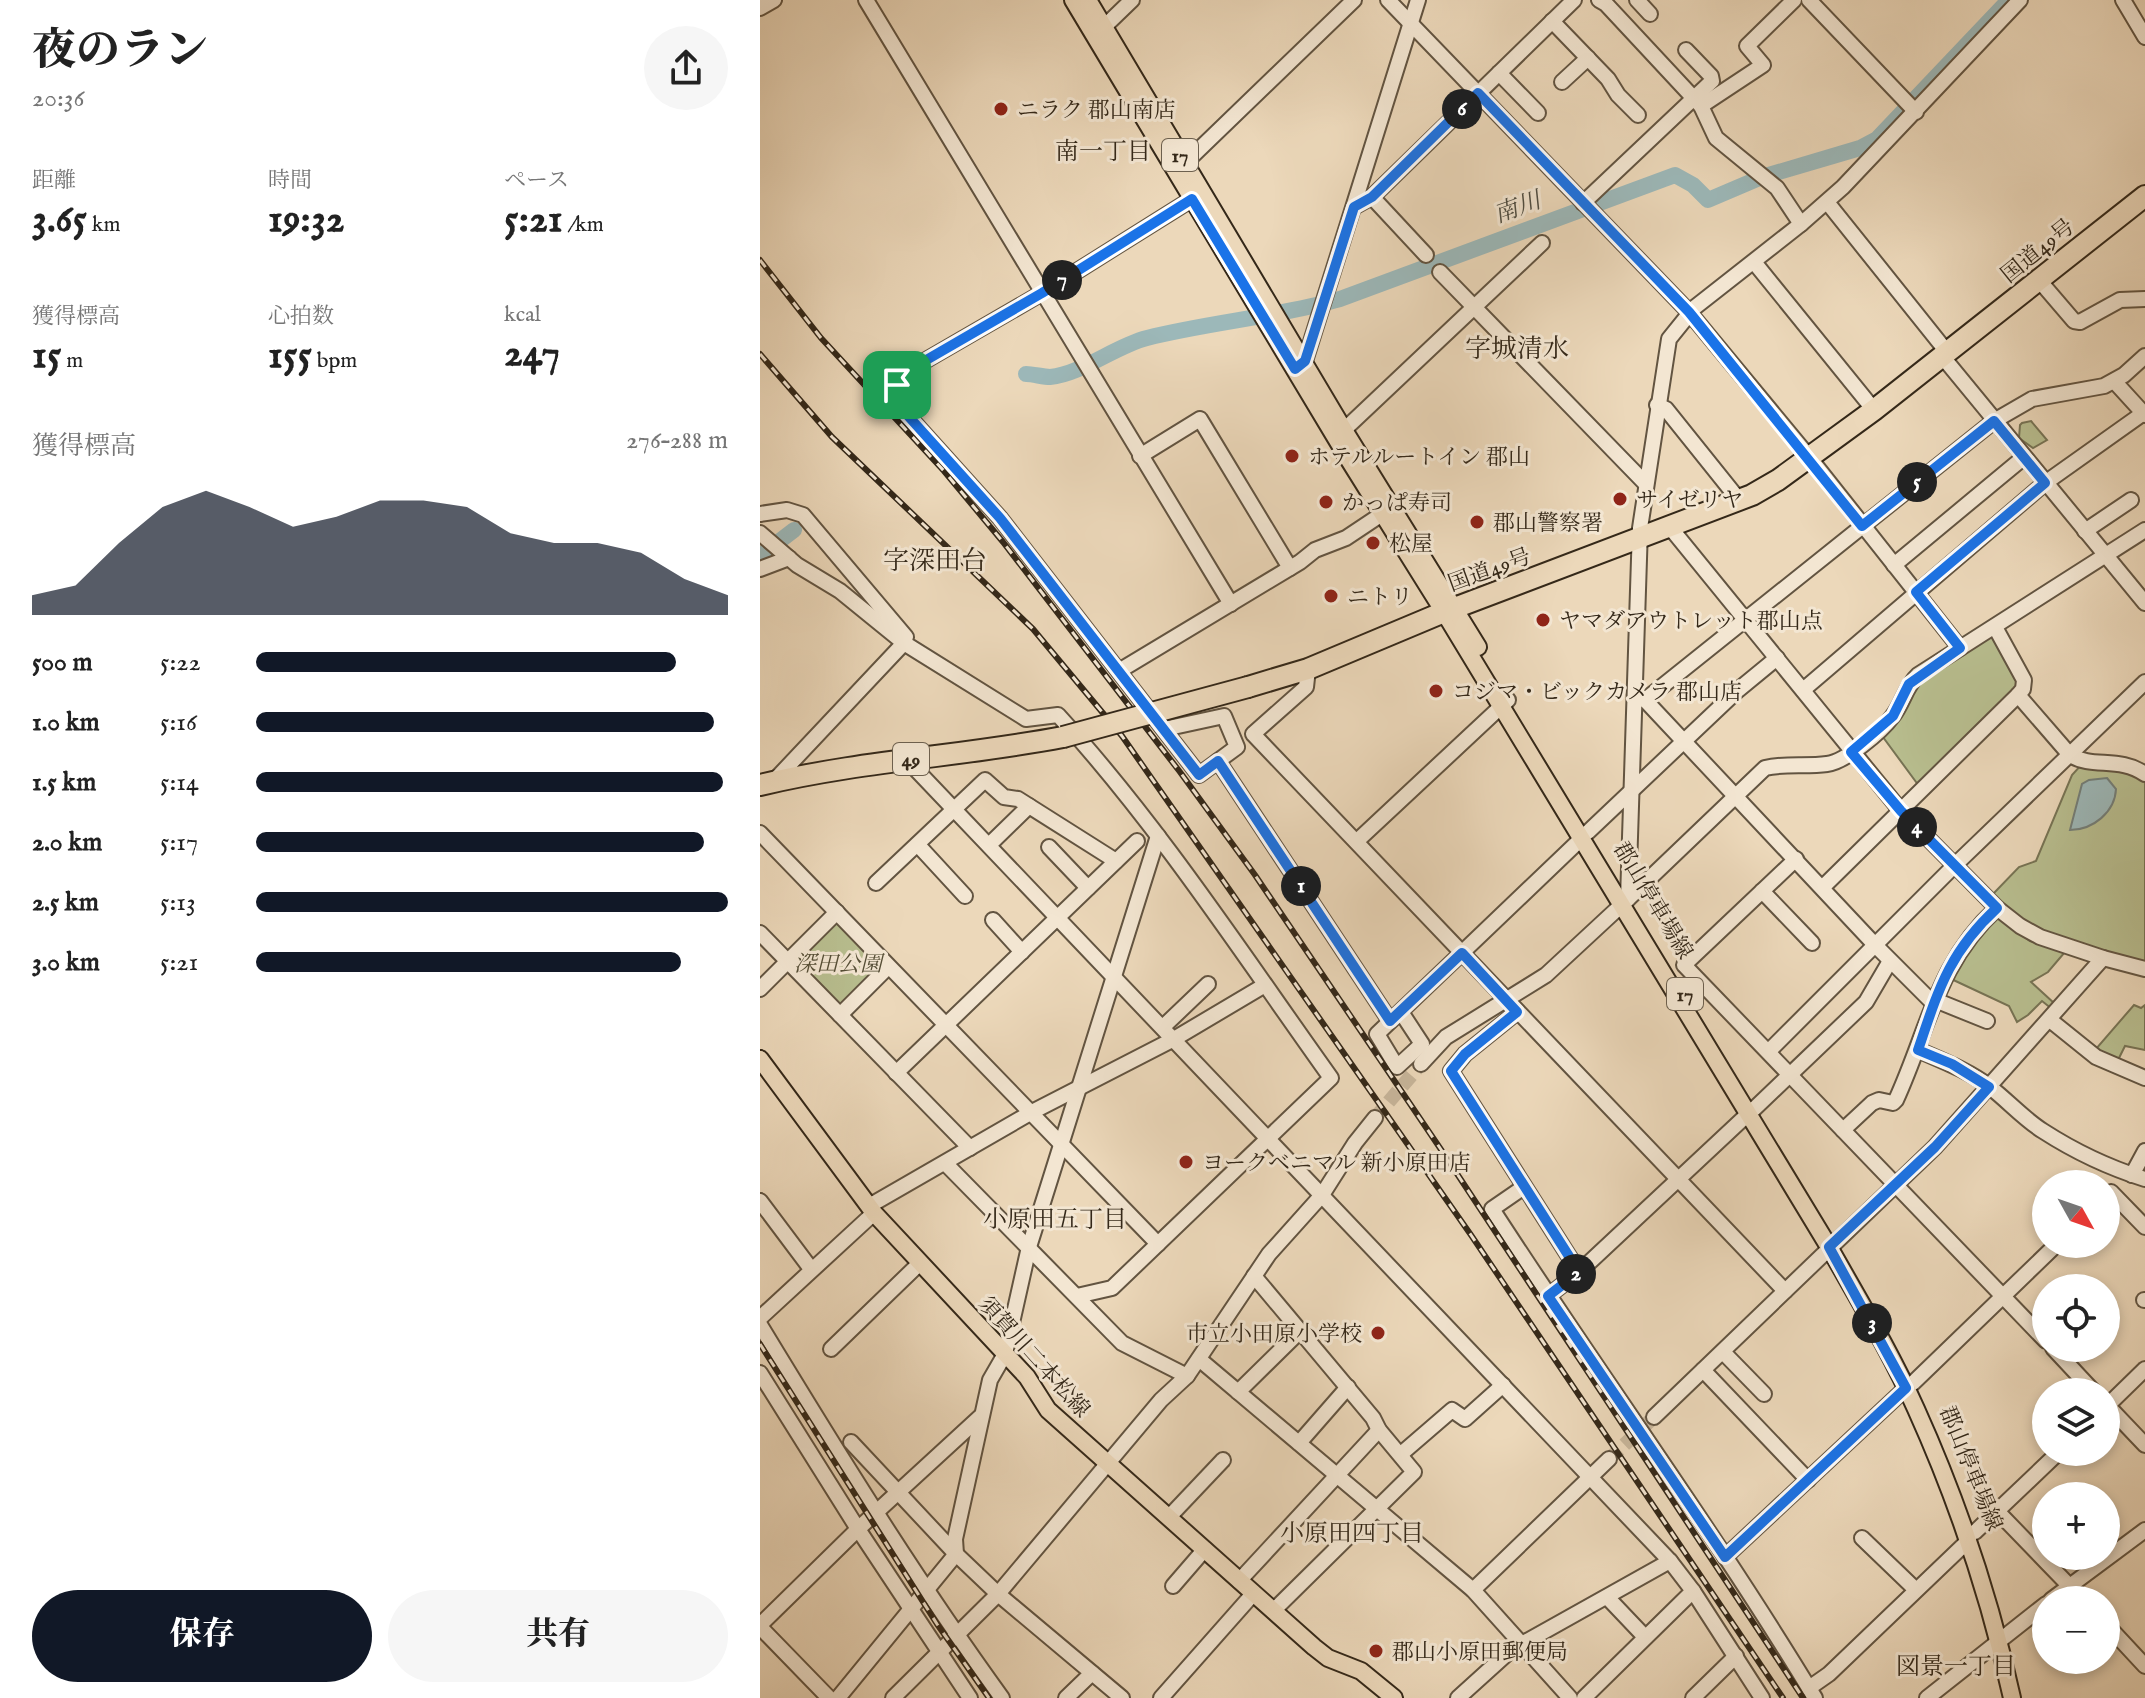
<!DOCTYPE html>
<html lang="ja">
<head>
<meta charset="utf-8">
<style>
	body { margin:0; font-family:"IM FELL English","Noto Serif JP",serif; background:#f6f6f6; color:#222; height:100vh; display:flex; flex-direction:column; font-size:30px; white-space:nowrap }
	* { box-sizing:border-box; margin:0 }
	p { font-size:26px; color:#767676 }
	.icon { flex:none; width:44px; height:44px; fill:none; stroke:currentColor; stroke-width:2; stroke-linecap:round; stroke-linejoin:round }
	.map { position:relative; flex:1; overflow:hidden }
	.drawer { display:flex; flex-direction:column; background:#fff; width:760px }
	.drawer>* { flex:none }
	.needle { width:52px; rotate:130deg }
	.controls { position:absolute; left:1272px; top:1170px; display:grid; gap:16px }
	.controls a { display:grid; place-items:center; width:88px; height:88px; border-radius:50%; background:#fff; box-shadow:0 4px 12px #0003; font-size:40px }
	.pin { position:absolute; display:grid; place-items:center; width:68px; height:68px; color:#fff; margin:-34px; border-radius:16px; box-shadow:0 4px 12px #0006 }
	.km { position:absolute; width:40px; height:40px; margin:-20px; border-radius:50%; background:#222; color:#fff; font-size:22px; line-height:40px; text-align:center }
	.round { display:grid; place-items:center; flex:none; width:84px; height:84px; border-radius:42px; background:#f6f6f6 }
	.headline { display:flex; align-items:center; justify-content:space-between; height:136px; padding:0 32px }
	h1 { font-size:44px; font-weight:800; line-height:60px }
	.figures { display:grid; grid-template-columns:repeat(3,1fr); gap:12px; height:136px; padding:8px 32px }
	.figures div { display:grid; align-content:center }
	.figures b { font-size:40px; font-weight:800 }
	.figures small { font-size:22px; font-weight:400 }
	.figures p { font-size:22px }
	.chart { height:224px; padding:16px 32px }
	.chart p { display:flex; justify-content:space-between }
	.chart svg { width:100%; height:144px; margin-top:8px; fill:#111827; opacity:.7 }
	.button { display:flex; gap:16px; margin-top:auto; padding:16px 32px }
	.button a { flex:1; height:92px; border-radius:48px; background:#111827; color:#fff; font-size:32px; font-weight:800; line-height:92px; text-align:center }
	.button a+a { background:#f6f6f6; color:#222 }
	ul { padding:0 32px; list-style:none; font-size:26px }
	li { display:grid; grid-template-columns:128px 96px 1fr; align-items:center; height:60px }
	li i { height:20px; border-radius:10px; background:#111827 }
	main { display:flex; flex:1; min-height:0 }
	.map>svg:first-child { display:block }
	.green { fill:#b8be8f; stroke:#767354; stroke-width:2 }
	.water { fill:#9cb8b9; stroke:#727e79; stroke-width:2 }
	.lines { fill:none; stroke-linecap:round; stroke-linejoin:round }
	.river { stroke:#9cb8b9; stroke-width:16 }
	.minor-tunnel { stroke:#c7b59a; stroke-width:14; stroke-dasharray:14 7; stroke-linecap:butt }
	.minor-casing { stroke:#625441; stroke-width:18 }
	.major-casing { stroke:#342819; stroke-width:20 }
	.highway-casing { stroke:#342819; stroke-width:24 }
	.minor { stroke:#f3e6d2; stroke-width:14 }
	.major { stroke:#ecd8ba; stroke-width:16 }
	.highway { stroke:#ecd8ba; stroke-width:20 }
	.rail-casing { stroke:#342819; stroke-width:6 }
	.rail { stroke:#f3e6d2; stroke-width:3; stroke-dasharray:9; stroke-linecap:butt }
	.highway-bridge-casing { stroke:#342819; stroke-width:24; stroke-linecap:butt }
	.highway-bridge { stroke:#ecd8ba; stroke-width:20 }
	.route-casing { stroke:#fff; stroke-width:16 }
	.route { stroke:#1a73e8; stroke-width:10 }
	.poi-dot { fill:#8f2418; stroke:#f3e6d2; stroke-width:3 }
	.labels { text-anchor:middle; stroke-width:6; stroke-linejoin:round; paint-order:stroke }
	.shield { fill:#f3e6d2; stroke:#6d6150; stroke-width:2 }
	.shield-label { font-size:20px; font-weight:bold; fill:#342819 }
	.poi-label { font-size:22px; fill:#342819; stroke:#f3e6d2; text-anchor:start }
	.street-label { font-size:22px; fill:#342819; stroke:#f3e6d2 }
	.park-label { font-size:22px; font-style:italic; fill:#554e36; stroke:#f3e6d2 }
	.neighbourhood-label { font-size:24px; fill:#342819; stroke:#f3e6d2 }
	.water-label { font-size:24px; font-style:italic; fill:#4e4c41; stroke:#f3e6d2 }
	.quarter-label { font-size:26px; fill:#342819; stroke:#f3e6d2 }
</style>
</head>
<body>
<main>
<section class="drawer">
<div class="headline"><div><h1>夜のラン</h1><p>20:36</p></div><a class="round"><svg class="icon" aria-label="share" viewBox="0 0 24 24"><path d="M12 15V3M7 8l5-5 5 5M5 13v7h14v-7"/></svg></a></div>
<div class="figures">
<div><p>距離</p><b>3.65<small> km</small></b></div>
<div><p>時間</p><b>19:32</b></div>
<div><p>ペース</p><b>5:21<small> /km</small></b></div>
</div>
<div class="figures">
<div><p>獲得標高</p><b>15<small> m</small></b></div>
<div><p>心拍数</p><b>155<small> bpm</small></b></div>
<div><p>kcal</p><b>247</b></div>
</div>
<div class="chart"><p><span>獲得標高</span>276–288 m</p>
<svg viewBox="0 0 160 44" preserveAspectRatio="none"><path d="M0 44V38L10 35L20 22L30 11L40 6L50 11L60 17L70 14L80 9L90 9L100 11L110 19L120 22L130 22L140 25L150 33L160 38V44z"/></svg>
</div>
<ul>
<li><b>500 m</b>5:22<i style="width:89%"></i></li>
<li><b>1.0 km</b>5:16<i style="width:97%"></i></li>
<li><b>1.5 km</b>5:14<i style="width:99%"></i></li>
<li><b>2.0 km</b>5:17<i style="width:95%"></i></li>
<li><b>2.5 km</b>5:13<i style="width:100%"></i></li>
<li><b>3.0 km</b>5:21<i style="width:90%"></i></li>
</ul>
<div class="button"><a>保存</a><a>共有</a></div>
</section>
<div class="map">
<svg width="1385" height="1698" viewBox="0 0 1385 1698">
	<rect width="100%" height="100%" fill="#ecd8ba"/>
	<filter id="stains"><feTurbulence type="fractalNoise" baseFrequency=".0025" numOctaves="4"/><feColorMatrix values="0 0 0 0 .2 0 0 0 0 .09 0 0 0 0 .02 0 0 0 .5 -.17"/></filter>
	<radialGradient id="worn" r=".72"><stop offset=".6" stop-color="#630" stop-opacity="0"/><stop offset="1" stop-color="#630" stop-opacity=".3"/></radialGradient>
	<g class="green">
		<polygon points="1271,421 1287,440 1273,448 1259,438 1260,425 1262,423"/>
		<polygon points="1232,632 1260,684 1159,786 1120,733 1151,687"/>
		<polygon points="1322,764 1363,766 1385,778 1385,963 1289,936 1265,924 1233,894 1259,867 1276,861 1312,775"/>
		<polygon points="78,918 120,968 81,1008 36,961"/>
		<polygon points="1231,918 1238,918 1270,941 1305,952 1288,972 1271,982 1295,1004 1292,1009 1282,1001 1268,1015 1257,1022 1249,1006 1187,977"/>
		<polygon points="1374,1005 1381,1008 1385,1005 1385,1050 1365,1046 1356,1064 1335,1050"/>
	</g>
	<path class="water" d="M1347 778 1356 789C1355 812 1333 830 1310 830L1322 784 1329 780Z"/>
	<g class="lines">
		<g class="river">
			<path d="M266 374C273 374 283 377 290 377 322 374 355 346 387 338 451 322 517 317 580 299L915 175 933 185 948 200 1002 177 1100 148 1117 139 1249 0"/>
			<polyline points="0,556 34,530"/>
		</g>
		<g class="minor-tunnel">
			<polyline points="615,1118 661,1064"/>
			<polyline points="849,1459 894,1417"/>
		</g>
		<defs>
			<g id="minor">
				<polyline points="106,0 471,604"/>
				<polyline points="628,0 929,312 1049,457 1200,648"/>
				<polyline points="839,0 846,4 941,106 956,138 1017,188 1041,224"/>
				<polyline points="877,0 890,14"/>
				<polyline points="1049,0 1156,112"/>
				<polyline points="1363,0 1385,37"/>
				<polyline points="0,8 14,0"/>
				<polyline points="792,21 848,79 858,95 878,115"/>
				<polyline points="344,27 372,0"/>
				<polyline points="739,73 778,113"/>
				<polyline points="802,82 828,58"/>
				<polyline points="941,106 1003,65 987,46 1034,0"/>
				<polyline points="425,163 594,0"/>
				<polyline points="612,197 666,255"/>
				<polyline points="1067,202 1187,352"/>
				<polyline points="823,203 952,81 951,76 926,50"/>
				<polyline points="594,207 612,197 814,0"/>
				<polyline points="994,262 1114,410"/>
				<polyline points="680,272 886,484"/>
				<polyline points="1278,279 1314,321 1320,322 1360,300 1385,299"/>
				<polyline points="1182,356 1385,603"/>
				<polyline points="538,366 545,361 658,0"/>
				<polyline points="1354,381 1385,415"/>
				<polyline points="897,405 906,409 979,500"/>
				<polyline points="584,430 782,243"/>
				<polyline points="380,456 440,419 530,568"/>
				<polyline points="0,514 27,510 43,515 146,637"/>
				<polyline points="909,526 1141,811 1237,908 1260,926 1280,937 1343,958 1385,969"/>
				<polyline points="1325,531 1371,500"/>
				<path d="M0 533 37 565 80 591 144 643 266 719 298 715C400 827 483 955 571 1078L352 1288 317 1296"/>
				<polyline points="1134,565 1263,458"/>
				<polyline points="0,569 29,558"/>
				<polyline points="1235,627 1264,680 1263,689 1258,695"/>
				<polyline points="548,669 546,687 493,734 1025,1291"/>
				<polyline points="359,671 540,562 555,550 586,538 622,514"/>
				<polyline points="1043,690 1285,483 1385,412"/>
				<polyline points="877,699 885,700 1116,946 1174,1004"/>
				<polyline points="885,700 1234,421 1272,399 1344,386 1364,375 1385,356"/>
				<polyline points="404,729 464,716 477,747 439,775 240,518 141,408 135,395 140,378 149,370 282,293 432,199"/>
				<polyline points="147,760 910,1561 933,1591 1002,1698"/>
				<polyline points="458,761 630,1021"/>
				<polyline points="14,781 144,643"/>
				<polyline points="828,832 978,690 1017,658"/>
				<polyline points="0,833 398,1244"/>
				<polyline points="597,841 748,700"/>
				<polyline points="158,845 205,896"/>
				<polyline points="229,845 269,806"/>
				<polyline points="289,847 328,888"/>
				<polyline points="1036,859 924,965 1286,1341"/>
				<polyline points="116,883 225,780 244,797 258,799 356,861"/>
				<path d="M1063 887 1258 695 1310 755C1333 769 1359 756 1385 774"/>
				<polyline points="1002,891 1052,943"/>
				<path d="M868 899 1005 768C1026 763 1046 767 1067 764 1085 762 1121 732 1132 717 1143 704 1145 687 1158 675L1385 530"/>
				<polyline points="233,920 262,952"/>
				<polyline points="0,933 210,1148"/>
				<polyline points="0,989 77,912"/>
				<polyline points="1175,1000 1227,1021"/>
				<polyline points="641,1012 662,1044 637,1067 617,1034 822,838"/>
				<polyline points="757,1012 705,1054 691,1071 819,1272"/>
				<polyline points="80,1015 128,967"/>
				<polyline points="1290,1020 1336,1057 1385,1078"/>
				<polyline points="403,1027 448,984"/>
				<polyline points="1010,1050 1196,864 1385,682"/>
				<path d="M1158 1050C1183 1061 1209 1071 1230 1087 1249 1102 1264 1119 1283 1131 1314 1151 1350 1168 1385 1179"/>
				<polyline points="661,1064 686,1037 786,975 868,899 880,528 909,339 934,308 1041,224 1083,187 1260,0"/>
				<polyline points="136,1073 377,841"/>
				<polyline points="994,1109 1106,1002 1130,961"/>
				<path d="M1083 1130 1112 1103 1119 1100 1133 1103 1136 1100C1169 1028 1177 963 1237 908"/>
				<polyline points="185,1163 362,1343 427,1376"/>
				<polyline points="1372,1175 1385,1151"/>
				<path d="M764 1187 732 1209C838 1373 954 1531 1055 1698"/>
				<polyline points="1351,1192 1385,1227"/>
				<polyline points="0,1201 51,1269"/>
				<polyline points="109,1206 272,1112 414,1039 505,985"/>
				<polyline points="494,1276 613,1418 619,1430 654,1472 513,1611"/>
				<polyline points="788,1296 819,1272 988,1114"/>
				<polyline points="1384,1300 1385,1300"/>
				<polyline points="0,1318 114,1213"/>
				<path d="M0 1325C77 1452 155 1578 242 1698"/>
				<polyline points="1293,1348 1334,1392"/>
				<polyline points="71,1349 160,1263"/>
				<polyline points="963,1352 1004,1394"/>
				<polyline points="439,1359 713,1590 810,1698"/>
				<polyline points="943,1370 1048,1480"/>
				<polyline points="0,1373 98,1529 210,1698"/>
				<polyline points="1153,1383 1297,1244"/>
				<polyline points="478,1392 540,1331"/>
				<polyline points="1346,1404 1385,1445"/>
				<polyline points="1346,1407 1385,1369"/>
				<polyline points="894,1417 1175,1147 1343,958"/>
				<polyline points="91,1442 196,1554 238,1594 362,1698"/>
				<polyline points="539,1443 588,1387"/>
				<polyline points="641,1454 692,1410 705,1419 743,1385"/>
				<polyline points="1238,1512 1323,1600"/>
				<polyline points="409,1517 463,1460"/>
				<polyline points="1215,1532 1299,1452"/>
				<polyline points="1102,1538 1155,1589"/>
				<polyline points="965,1557 1146,1388"/>
				<polyline points="479,1581 619,1430"/>
				<polyline points="413,1586 445,1549"/>
				<polyline points="713,1590 849,1459"/>
				<polyline points="847,1597 885,1637"/>
				<polyline points="1291,1600 1385,1530"/>
				<polyline points="1346,1624 1385,1666"/>
				<polyline points="0,1625 98,1529 220,1417"/>
				<polyline points="0,1627 69,1698"/>
				<polyline points="1049,1688 1069,1674 1209,1540"/>
				<polyline points="78,1698 196,1554 195,1539 230,1380 245,1354 269,1247 398,836"/>
				<polyline points="133,1698 238,1594 401,1400 427,1376 509,1254 562,1195 595,1143 615,1118"/>
				<polyline points="306,1698 332,1673"/>
				<polyline points="401,1698 493,1594"/>
				<polyline points="698,1698 751,1650 910,1561"/>
				<polyline points="824,1698 933,1591"/>
				<polyline points="933,1698 976,1656"/>
				<polyline points="1167,1698 1286,1604"/>
			</g>
			<g id="major">
				<path d="M313 0 589 460 684 612 1069 1247C1099 1300 1131 1353 1156 1409 1198 1502 1230 1598 1252 1698"/>
				<polyline points="328,0 584,430 718,647"/>
				<polyline points="0,1059 114,1213 267,1377 288,1410 554,1647 568,1658 601,1671 634,1698"/>
			</g>
			<g id="highway">
				<polyline points="488,687 548,669 684,612 992,495 1018,480 1114,410 1385,196"/>
				<path d="M0 785C100 761 203 756 303 737"/>
			</g>
		</defs>
		<use href="#minor" class="minor-casing"/>
		<use href="#major" class="major-casing"/>
		<use href="#highway" class="highway-casing"/>
		<use href="#minor" class="minor"/>
		<use href="#major" class="major"/>
		<use href="#highway" class="highway"/>
		<defs>
			<g id="rail">
				<polyline points="0,260 61,338 184,471 243,542 420,772 495,875 682,1151 1043,1698"/>
				<polyline points="0,354 72,437 273,629 362,736 711,1235 1023,1698"/>
				<polyline points="0,1344 177,1624 229,1698"/>
			</g>
		</defs>
		<use href="#rail" class="rail-casing"/>
		<use href="#rail" class="rail"/>
		<defs>
			<polyline id="highway-bridge" points="303,737 488,687"/>
		</defs>
		<use href="#highway-bridge" class="highway-bridge-casing"/>
		<use href="#highway-bridge" class="highway-bridge"/>
	</g>
	<g class="lines">
		<defs>
			<path id="route" d="M718 93 929 312 1102 526 1234 421 1285 483 1156 592 1200 648 1149 684 1133 716 1091 752 1141 811 1237 908C1189 952 1178 991 1158 1050L1192 1064 1229 1087 1175 1147 1069 1247 1146 1388 965 1557 788 1296 819 1272 691 1071 705 1054 757 1012 702 953 630 1021 458 761 439 775 240 518 141 408 135 395 140 378 149 370 282 293 432 199 535 369 545 361 594 207 612 197Z"/>
		</defs>
		<use href="#route" class="route-casing"/>
		<use href="#route" class="route"/>
	</g>
	<g class="poi-dot">
		<circle cx="241" cy="109" r="8"/>
		<circle cx="532" cy="456" r="8"/>
		<circle cx="860" cy="499" r="8"/>
		<circle cx="566" cy="502" r="8"/>
		<circle cx="717" cy="522" r="8"/>
		<circle cx="613" cy="543" r="8"/>
		<circle cx="571" cy="596" r="8"/>
		<circle cx="783" cy="620" r="8"/>
		<circle cx="676" cy="691" r="8"/>
		<circle cx="426" cy="1162" r="8"/>
		<circle cx="618" cy="1333" r="8"/>
		<circle cx="616" cy="1651" r="8"/>
	</g>
	<g class="labels">
		<g class="shield">
			<rect x="402" y="139" width="36" height="32" rx="6"/>
			<rect x="133" y="743" width="36" height="32" rx="6"/>
			<rect x="907" y="978" width="36" height="32" rx="6"/>
		</g>
		<g class="shield-label">
			<text x="420" y="162">17</text>
			<text x="151" y="766">49</text>
			<text x="925" y="1001">17</text>
		</g>
		<g class="poi-label">
			<text x="257" y="117">ニラク 郡山南店</text>
			<text x="548" y="464">ホテルルートイン 郡山</text>
			<text x="876" y="507">サイゼリヤ</text>
			<text x="582" y="510">かっぱ寿司</text>
			<text x="733" y="530">郡山警察署</text>
			<text x="629" y="551">松屋</text>
			<text x="587" y="604">ニトリ</text>
			<text x="799" y="628">ヤマダアウトレット郡山点</text>
			<text x="692" y="699">コジマ・ビックカメラ 郡山店</text>
			<text x="442" y="1170">ヨークベニマル 新小原田店</text>
			<text x="602" y="1341" text-anchor="end">市立小田原小学校</text>
			<text x="632" y="1659">郡山小原田郵便局</text>
		</g>
		<g class="street-label">
			<text transform="translate(1277 250) rotate(-39)" y="8">国道49号</text>
			<text transform="translate(729 569) rotate(-20)" y="8">国道49号</text>
			<text transform="translate(894 900) rotate(59)" y="8">郡山停車場線</text>
			<text transform="translate(275 1356) rotate(48)" y="8">須賀川二本松線</text>
			<text transform="translate(1212 1468) rotate(68)" y="8">郡山停車場線</text>
		</g>
		<g class="park-label">
			<text x="78" y="971">深田公園</text>
		</g>
		<g class="neighbourhood-label">
			<text x="343" y="159">南一丁目</text>
			<text x="295" y="1227">小原田五丁目</text>
			<text x="592" y="1541">小原田四丁目</text>
			<text x="1196" y="1674">図景一丁目</text>
		</g>
		<g class="water-label">
			<text transform="translate(757 207) rotate(-20)" y="8">南川</text>
		</g>
		<g class="quarter-label">
			<text x="757" y="357">字城清水</text>
			<text x="175" y="569">字深田台</text>
		</g>
	</g>
	<rect width="100%" height="100%" filter="url(#stains)"/>
	<rect width="100%" height="100%" fill="url(#worn)"/>
</svg>
<div class="controls">
<a><svg class="needle" viewBox="-14 -14 28 28"><path d="M0-13l5 13h-10z" fill="#e53935"/><path d="M0 13l5-13h-10z" fill="#767676"/></svg></a>
<a><svg class="icon" aria-label="locate" viewBox="0 0 24 24"><circle cx="12" cy="12" r="6"/><path d="M12 2v4M12 18v4M2 12h4M18 12h4"/></svg></a>
<a><svg class="icon" aria-label="layers" viewBox="0 0 24 24"><path d="M12 4l9 5-9 5-9-5zM3 14l9 5 9-5"/></svg></a>
<a>+</a>
<a>−</a>
</div>
<div class="pin" style="left:137px;top:385px;background:#1e9e55"><svg class="icon" aria-label="arrive" viewBox="0 0 24 24"><path d="M6 21V4h12l-3 4 3 4H6"/></svg></div>
<b class="km" style="left:541px;top:886px">1</b>
<b class="km" style="left:816px;top:1274px">2</b>
<b class="km" style="left:1112px;top:1323px">3</b>
<b class="km" style="left:1157px;top:827px">4</b>
<b class="km" style="left:1157px;top:482px">5</b>
<b class="km" style="left:702px;top:109px">6</b>
<b class="km" style="left:302px;top:280px">7</b>
</div>
</main>
</body>
</html>
